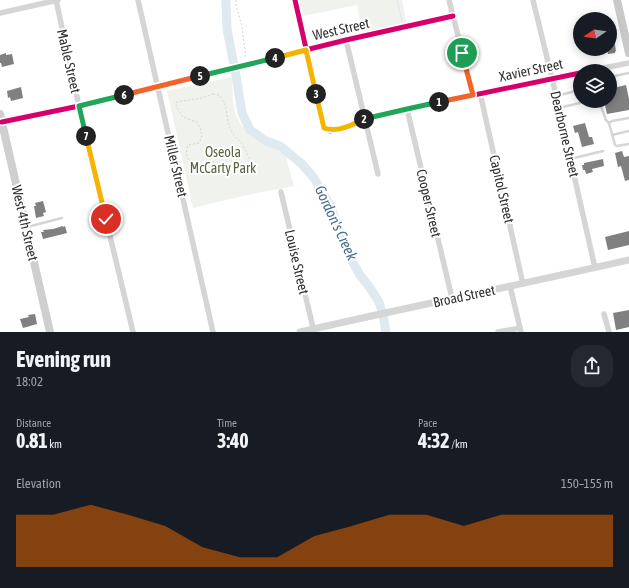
<!DOCTYPE html>
<html lang="en">
<head>
<meta charset="utf-8">
<style>
	body { margin:0; font-family:"Asap Condensed",sans-serif; background:#242831; color:#f1f3f6; height:100vh; display:flex; flex-direction:column; font-size:15px; white-space:nowrap }
	* { box-sizing:border-box; margin:0 }
	p { font-size:13px; color:#9ea1a6 }
	.icon { flex:none; width:22px; height:22px; fill:none; stroke:currentColor; stroke-width:2; stroke-linecap:round; stroke-linejoin:round }
	.map { position:relative; height:332px; overflow:hidden }
	.details { display:flex; flex-direction:column; background:#171b24; flex:1 }
	.details>* { flex:none }
	.needle { width:26px; rotate:257deg }
	.controls { position:absolute; left:573px; top:12px; display:grid; gap:8px }
	.controls a { display:grid; place-items:center; width:44px; height:44px; border-radius:50%; background:#171b24; box-shadow:0 2px 10px #0003; font-size:20px }
	.pin { position:absolute; display:grid; place-items:center; width:34px; height:34px; color:#fff; margin:-17px; border:2px solid #fff; border-radius:50%; box-shadow:0 1px 4px #0007 }
	.km { position:absolute; width:20px; height:20px; margin:-10px; border-radius:50%; background:#222; color:#fff; font-size:11px; line-height:20px; text-align:center }
	.round { display:grid; place-items:center; flex:none; width:42px; height:42px; border-radius:16px; background:#242831 }
	.head { display:flex; align-items:center; justify-content:space-between; height:68px; padding:0 16px }
	h1 { font-size:22px; font-weight:700; line-height:30px }
	.stats { display:grid; grid-template-columns:repeat(3,1fr); gap:6px; height:68px; padding:4px 16px }
	.stats div { display:grid; align-content:center }
	.stats b { font-size:20px; font-weight:700 }
	.stats small { font-size:11px; font-weight:400 }
	.stats p { font-size:11px }
	.chart { height:112px; padding:8px 16px }
	.chart p { display:flex; justify-content:space-between }
	.chart svg { width:100%; height:72px; margin-top:4px; fill:#b45309; opacity:.7 }
	.map>svg:first-child { display:block }
	.green { fill:#f0f3ed }
	.lines { fill:none; stroke-linecap:round; stroke-linejoin:round }
	.stream { stroke:#dee9f0; stroke-width:1.5 }
	.river { stroke:#dee9f0; stroke-width:9 }
	.building { fill:#808080 }
	.path { stroke:#d4d4d4; stroke-width:1; stroke-dasharray:2 2; stroke-linecap:butt }
	.service { stroke:#d5d5d5; stroke-width:2.5 }
	.minor { stroke:#d5d5d5; stroke-width:5.5 }
	.tertiary { stroke:#d5d5d5; stroke-width:7 }
	.secondary { stroke:#cfcfcf; stroke-width:8 }
	.primary { stroke:#c9c9c9; stroke-width:8 }
	.cycleway-casing { stroke:#fff; stroke-width:8 }
	.cycleway { stroke:#d6006c; stroke-width:5 }
	.split-1-casing { stroke:#fff; stroke-width:8 }
	.split-2-casing { stroke:#fff; stroke-width:8 }
	.split-3-casing { stroke:#fff; stroke-width:8 }
	.split-4-casing { stroke:#fff; stroke-width:8 }
	.split-5-casing { stroke:#fff; stroke-width:8 }
	.split-6-casing { stroke:#fff; stroke-width:8 }
	.split-7-casing { stroke:#fff; stroke-width:8 }
	.split-8-casing { stroke:#fff; stroke-width:8 }
	.split-1 { stroke:#f0652b; stroke-width:5 }
	.split-2 { stroke:#22a559; stroke-width:5 }
	.split-3 { stroke:#f5b400; stroke-width:5 }
	.split-4 { stroke:#f5b400; stroke-width:5 }
	.split-5 { stroke:#22a559; stroke-width:5 }
	.split-6 { stroke:#f0652b; stroke-width:5 }
	.split-7 { stroke:#22a559; stroke-width:5 }
	.split-8 { stroke:#f5b400; stroke-width:5 }
	.labels { text-anchor:middle; stroke-width:4; stroke-linejoin:round; paint-order:stroke }
	.street-label { font-size:14px; fill:#313131; stroke:#fff }
	.park-label { font-size:14px; fill:#546743; stroke:#fff }
	.water-label { font-size:15px; font-style:italic; fill:#497089; stroke:#fff }
</style>
</head>
<body>
<div class="map">
<svg width="629" height="332" viewBox="0 0 629 332">
	<rect width="100%" height="100%" fill="#fff"/>
	<g class="green">
		<polygon points="295,0 402,0 407,26 363,36 357,5 299,17"/>
		<polygon points="232,77 233,102 235,113 241,125 258,140 273,147 285,154 294,186 247,195 193,208 167,91"/>
	</g>
	<g class="lines">
		<polyline class="stream" points="397,0 402,21"/>
		<polyline class="river" points="226,0 227,29 236,76 242,113 250,130 266,141 280,146 302,164 314,178 330,205 343,242 351,259 360,275 370,288 379,302 383,315 386,332"/>
	</g>
	<g class="building">
		<polygon points="614,39 616,51 615,52 615,53 608,54 607,49 610,49 610,40"/>
		<polygon points="6,53 6,55 12,54 14,64 2,67 1,63 0,63 0,55"/>
		<polygon points="626,85 629,99 629,110 607,114 604,101 610,101 610,94 614,93 613,88"/>
		<polygon points="21,87 23,98 11,101 10,97 8,98 7,91"/>
		<polygon points="585,123 589,137 592,137 594,144 582,147 578,132 575,133 573,126"/>
		<polygon points="622,151 624,157 629,156 629,180 625,181 621,166 618,167 615,153"/>
		<polygon points="603,159 604,166 592,169 593,172 586,174 585,170 583,170 582,165 584,165 584,163"/>
		<polygon points="43,201 46,212 43,213 44,216 36,218 34,206 36,206 35,203"/>
		<polygon points="63,226 63,227 65,226 67,233 43,239 41,232 44,232 43,230 53,229"/>
		<polygon points="629,231 629,245 608,250 605,237"/>
		<polygon points="629,310 629,327 616,330 613,313"/>
		<polygon points="35,314 37,324 23,328 20,319 29,317 28,315"/>
	</g>
	<g class="lines">
		<g class="path">
			<polyline points="236,0 236,5 242,27 246,58"/>
			<path d="M213 94 219 95C229 106 225 117 231 130 233 136 239 139 242 144 245 149 252 162 252 167 252 168 251 173 250 173 230 176 236 158 225 150L217 153C213 165 209 169 196 169 189 162 184 154 188 145L199 143C204 135 201 130 197 122L183 117 176 106 177 102 201 98Z"/>
		</g>
		<g class="service">
			<polyline points="610,77 629,73"/>
			<polyline points="556,96 580,90"/>
			<polyline points="599,101 606,120 609,123"/>
			<polyline points="559,108 588,101"/>
			<polyline points="629,118 612,121 609,123 615,145 617,146 629,144"/>
			<polyline points="612,135 629,131"/>
			<polyline points="570,159 603,151"/>
			<polyline points="27,227 62,218"/>
		</g>
		<g class="minor">
			<polyline points="56,0 79,106 133,332"/>
			<polyline points="138,0 213,332"/>
			<polyline points="295,0 324,128 330,131 345,128 365,119 407,109 580,73"/>
			<polyline points="449,0 473,95"/>
			<polyline points="533,0 552,78 595,268"/>
			<polyline points="0,13 58,0"/>
			<polyline points="346,40 378,174"/>
			<polyline points="588,71 629,63"/>
			<polyline points="480,93 523,284"/>
			<polyline points="407,109 452,298"/>
			<polyline points="2,122 79,106 346,40 453,16"/>
			<polyline points="281,192 314,332"/>
			<polyline points="510,286 521,332"/>
			<polyline points="604,314 609,332"/>
			<polyline points="498,332 520,328"/>
		</g>
		<path class="tertiary" d="M300 332C409 307 519 285 629 260"/>
		<polyline class="secondary" points="0,114 50,332"/>
		<polyline class="primary" points="617,0 629,53"/>
		<defs>
			<g id="cycleway">
				<polyline points="295,0 324,128 330,131 345,128 365,119 407,109 580,73"/>
				<polyline points="2,122 79,106 346,40 453,16"/>
			</g>
		</defs>
		<use href="#cycleway" class="cycleway-casing"/>
		<use href="#cycleway" class="cycleway"/>
	</g>
	<g class="lines">
		<defs>
			<polyline id="split-1" points="439,102 473,95 462,53"/>
			<polyline id="split-2" points="364,119 407,109 439,102"/>
			<path id="split-3" d="M316 94 324 128C337 133 352 125 364 119"/>
			<polyline id="split-4" points="275,58 306,50 316,94"/>
			<polyline id="split-5" points="200,76 275,58"/>
			<polyline id="split-6" points="124,95 200,76"/>
			<polyline id="split-7" points="86,136 79,106 124,95"/>
			<polyline id="split-8" points="86,136 106,219"/>
		</defs>
		<use href="#split-1" class="split-1-casing"/>
		<use href="#split-2" class="split-2-casing"/>
		<use href="#split-3" class="split-3-casing"/>
		<use href="#split-4" class="split-4-casing"/>
		<use href="#split-5" class="split-5-casing"/>
		<use href="#split-6" class="split-6-casing"/>
		<use href="#split-7" class="split-7-casing"/>
		<use href="#split-8" class="split-8-casing"/>
		<use href="#split-1" class="split-1"/>
		<use href="#split-2" class="split-2"/>
		<use href="#split-3" class="split-3"/>
		<use href="#split-4" class="split-4"/>
		<use href="#split-5" class="split-5"/>
		<use href="#split-6" class="split-6"/>
		<use href="#split-7" class="split-7"/>
		<use href="#split-8" class="split-8"/>
	</g>
	<g class="labels">
		<g class="street-label">
			<text transform="translate(341 29) rotate(-13)" y="5">West Street</text>
			<text transform="translate(69 61) rotate(77)" y="5">Mable Street</text>
			<text transform="translate(531 70) rotate(-12)" y="5">Xavier Street</text>
			<text transform="translate(565 134) rotate(77)" y="5">Dearborne Street</text>
			<text transform="translate(176 166) rotate(77)" y="5">Miller Street</text>
			<text transform="translate(502 189) rotate(77)" y="5">Capitol Street</text>
			<text transform="translate(429 203) rotate(77)" y="5">Cooper Street</text>
			<text transform="translate(25 223) rotate(77)" y="5">West 4th Street</text>
			<text transform="translate(297 262) rotate(77)" y="5">Louise Street</text>
			<text transform="translate(464 296) rotate(-12)" y="5">Broad Street</text>
		</g>
		<g class="park-label">
			<text x="223" y="157">Oseola<tspan x="223" dy="16">McCarty Park</tspan></text>
		</g>
		<g class="water-label">
			<text transform="translate(336 223) rotate(65)" y="5">Gordon's Creek</text>
		</g>
	</g>
</svg>
<div class="controls">
<a><svg class="needle" viewBox="-14 -14 28 28"><path d="M0-13l5 13h-10z" fill="#e53935"/><path d="M0 13l5-13h-10z" fill="#9ea1a6"/></svg></a>
<a><svg class="icon" aria-label="layers" viewBox="0 0 24 24"><path d="M12 4l9 5-9 5-9-5zM3 14l9 5 9-5"/></svg></a>
</div>
<div class="pin" style="left:462px;top:53px;background:#1e9e55"><svg class="icon" aria-label="arrive" viewBox="0 0 24 24"><path d="M6 21V4h12l-3 4 3 4H6"/></svg></div>
<div class="pin" style="left:106px;top:219px;background:#d93025"><svg class="icon" aria-label="check" viewBox="0 0 24 24"><path d="M5 12l5 5 9-10"/></svg></div>
<b class="km" style="left:439px;top:102px">1</b>
<b class="km" style="left:364px;top:119px">2</b>
<b class="km" style="left:316px;top:94px">3</b>
<b class="km" style="left:275px;top:58px">4</b>
<b class="km" style="left:200px;top:76px">5</b>
<b class="km" style="left:124px;top:95px">6</b>
<b class="km" style="left:86px;top:136px">7</b>
</div>
<section class="details">
<div class="head"><div><h1>Evening run</h1><p>18:02</p></div><a class="round"><svg class="icon" aria-label="share" viewBox="0 0 24 24"><path d="M12 15V3M7 8l5-5 5 5M5 13v7h14v-7"/></svg></a></div>
<div class="stats">
<div><p>Distance</p><b>0.81<small> km</small></b></div>
<div><p>Time</p><b>3:40</b></div>
<div><p>Pace</p><b>4:32<small> /km</small></b></div>
</div>
<div class="chart"><p><span>Elevation</span>150–155 m</p>
<svg viewBox="0 0 160 44" preserveAspectRatio="none"><path d="M0 44V12L10 12L20 6L30 12L40 19L50 32L60 38L70 38L80 25L90 19L100 12L110 12L120 19L130 12L140 12L150 12L160 12V44z"/></svg>
</div>
</section>
</body>
</html>
